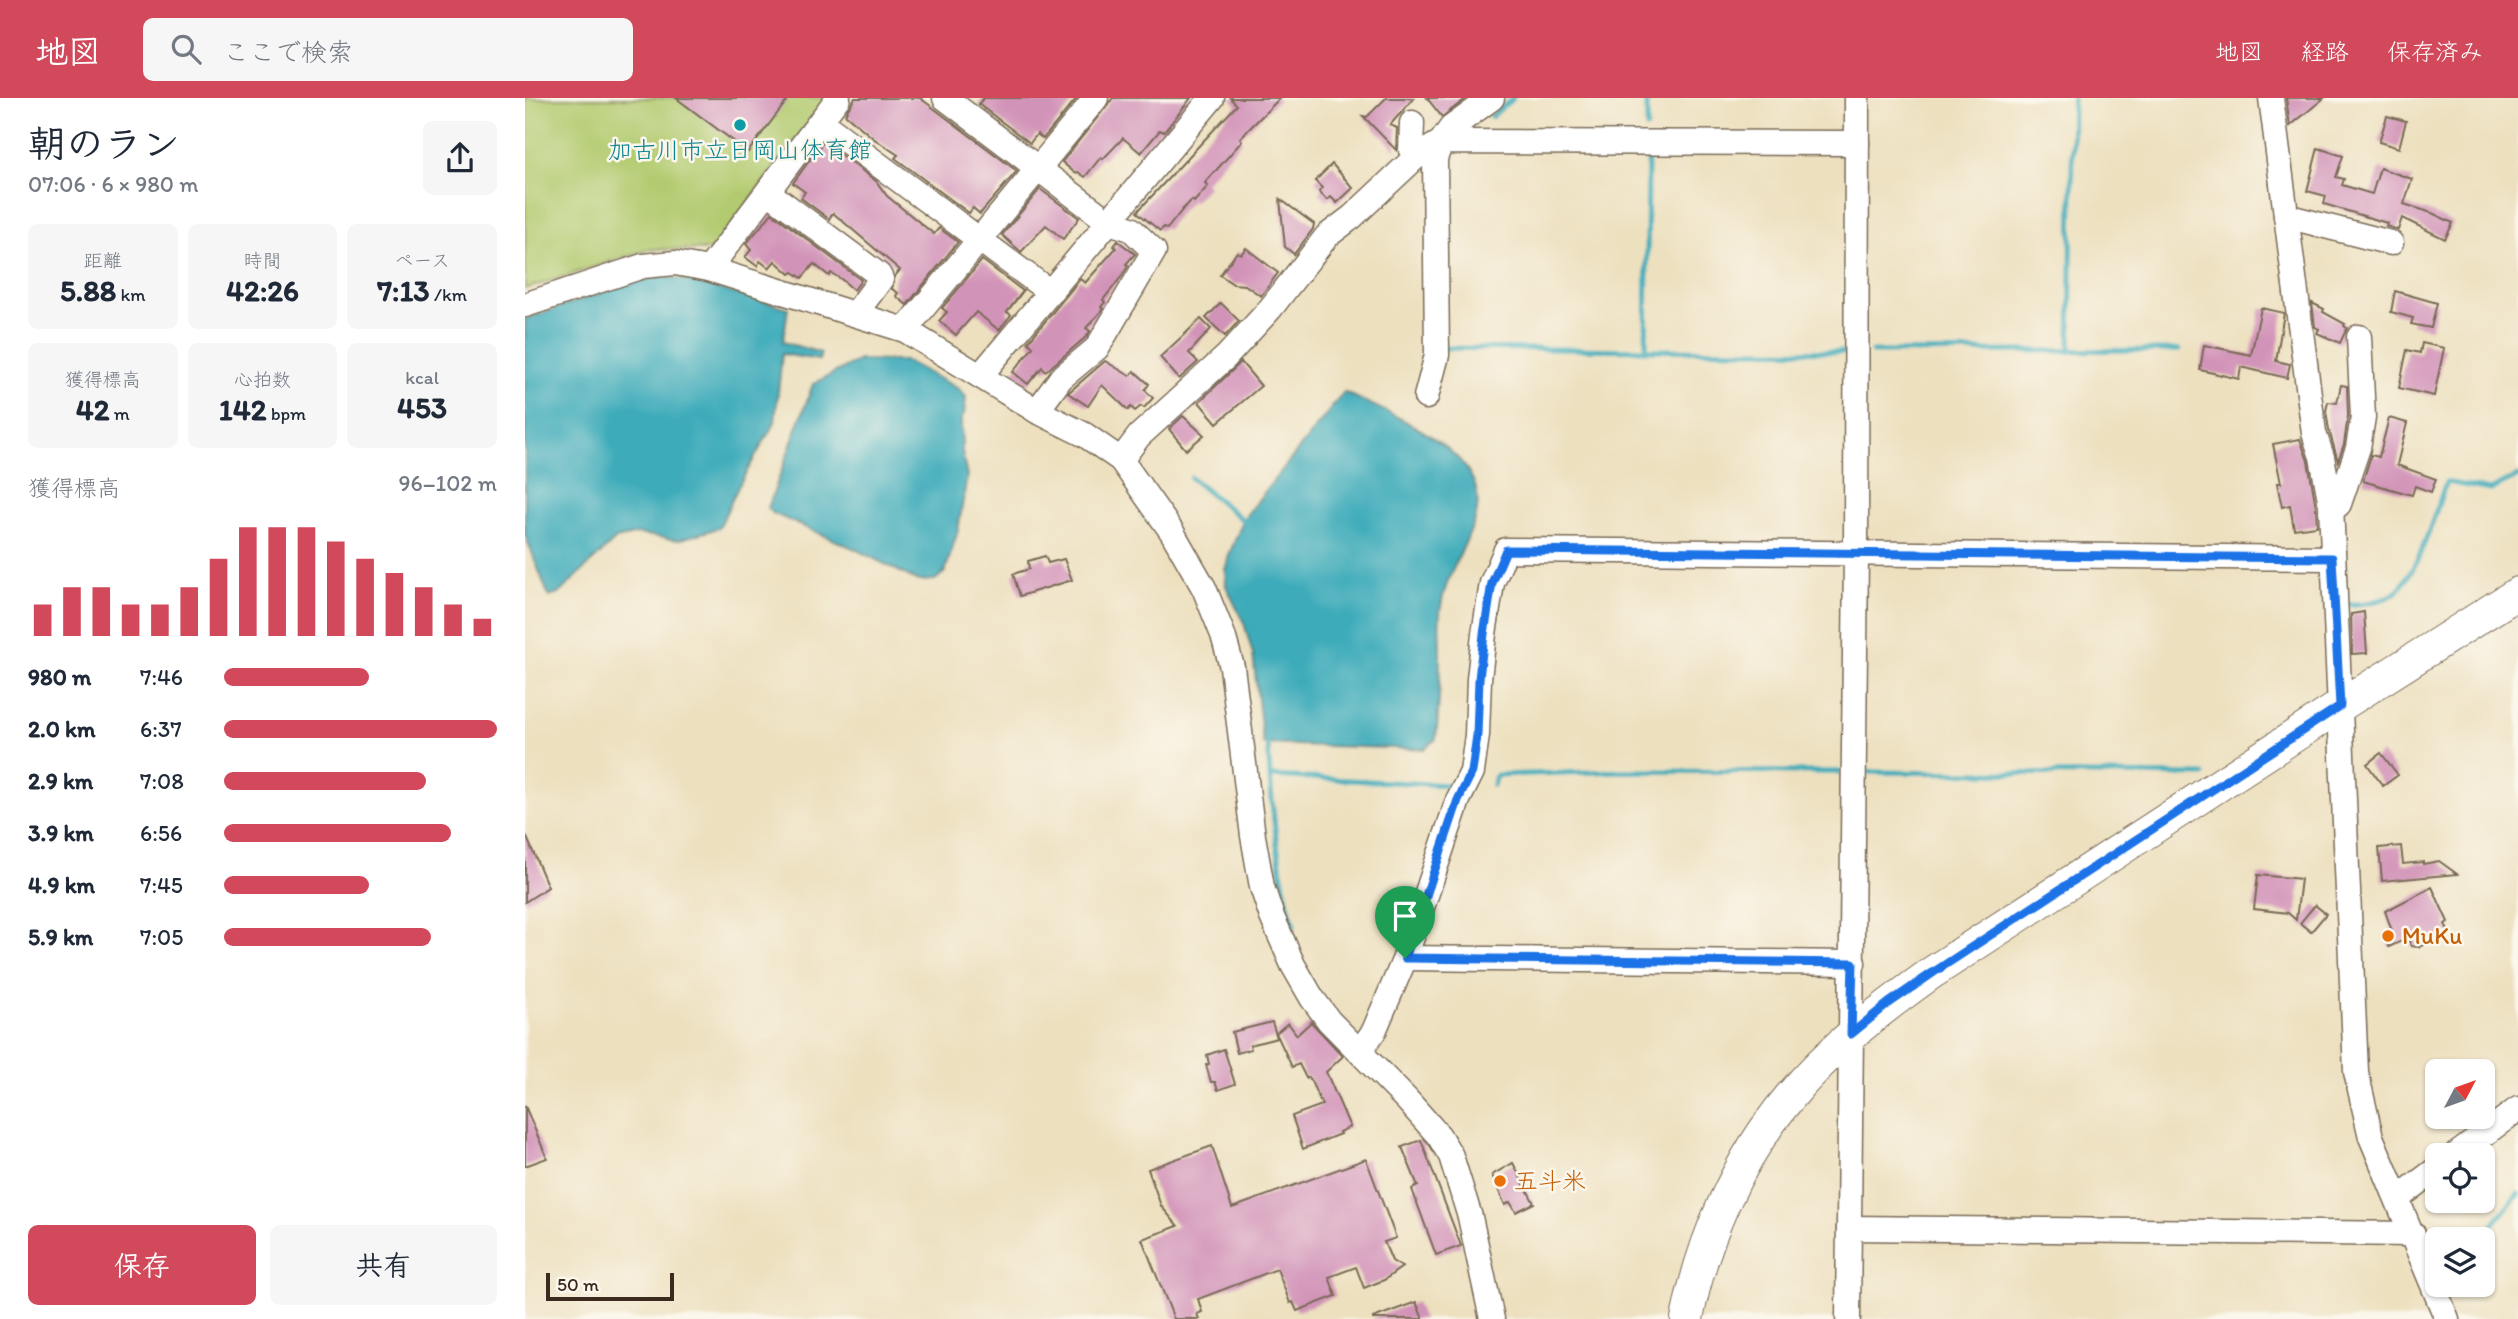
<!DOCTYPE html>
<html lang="ja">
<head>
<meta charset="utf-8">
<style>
	body { margin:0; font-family:Itim,"Klee One",sans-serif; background:#f6f6f7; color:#1f2937; height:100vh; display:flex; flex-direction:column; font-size:26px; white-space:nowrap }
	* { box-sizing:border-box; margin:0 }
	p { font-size:23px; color:#747a83 }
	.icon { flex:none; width:38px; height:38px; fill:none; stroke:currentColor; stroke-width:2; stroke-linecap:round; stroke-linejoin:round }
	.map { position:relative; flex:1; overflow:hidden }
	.details { display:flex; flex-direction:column; background:#fff; width:525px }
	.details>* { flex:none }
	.needle { width:46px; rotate:49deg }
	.buttons { position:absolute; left:1900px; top:961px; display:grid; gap:14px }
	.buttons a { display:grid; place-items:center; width:70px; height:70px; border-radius:10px; background:#fff; box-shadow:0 2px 5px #0004; font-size:35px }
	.scale { position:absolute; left:21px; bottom:18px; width:128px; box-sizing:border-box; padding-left:7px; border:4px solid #3b2a1e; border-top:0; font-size:19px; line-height:24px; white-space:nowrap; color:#3b2a1e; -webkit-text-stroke:5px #fbf7ec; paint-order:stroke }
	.pin { position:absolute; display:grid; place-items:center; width:60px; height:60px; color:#fff; margin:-72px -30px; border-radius:50% 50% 50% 0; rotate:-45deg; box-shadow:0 0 7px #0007 }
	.pin .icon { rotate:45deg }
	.round { display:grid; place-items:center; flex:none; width:74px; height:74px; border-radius:10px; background:#f6f6f7 }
	.overview { display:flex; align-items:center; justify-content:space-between; height:119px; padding:0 28px }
	h1 { font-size:38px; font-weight:700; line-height:52px }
	.metrics { display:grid; grid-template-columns:repeat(3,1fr); gap:10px; height:119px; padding:7px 28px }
	.metrics div { display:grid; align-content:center; border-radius:10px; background:#f6f6f7; text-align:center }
	.metrics b { font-size:30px; font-weight:700 }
	.metrics small { font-size:19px; font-weight:400 }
	.metrics p { font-size:19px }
	.chart { height:196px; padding:14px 28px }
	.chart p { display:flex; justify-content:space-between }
	.chart svg { width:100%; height:126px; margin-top:7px; stroke:#d1495b; stroke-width:6 }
	.cta { display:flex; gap:14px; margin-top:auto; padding:14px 28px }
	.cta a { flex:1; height:80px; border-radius:10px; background:#d1495b; color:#fff; font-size:28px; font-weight:700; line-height:80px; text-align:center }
	.cta a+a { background:#f6f6f7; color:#1f2937 }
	ul { padding:0 28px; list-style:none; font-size:23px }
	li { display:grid; grid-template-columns:112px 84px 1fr; align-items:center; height:52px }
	li i { height:18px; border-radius:9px; background:#d1495b }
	header { display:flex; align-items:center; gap:42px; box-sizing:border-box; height:98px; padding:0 35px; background:#d1495b; color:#fff }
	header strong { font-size:33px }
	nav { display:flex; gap:38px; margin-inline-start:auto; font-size:24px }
	.search { width:490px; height:63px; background:#f6f6f7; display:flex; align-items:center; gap:18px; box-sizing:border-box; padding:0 24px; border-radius:10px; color:#747a83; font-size:26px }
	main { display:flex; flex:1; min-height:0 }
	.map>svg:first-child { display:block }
	.green { fill:#b2cb70; stroke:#767a47; stroke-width:2 }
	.water { fill:#3cabba; stroke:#3c6a6c; stroke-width:2 }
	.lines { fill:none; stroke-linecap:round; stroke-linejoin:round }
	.stream { stroke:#3cabba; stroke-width:5 }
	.building { fill:#d293b8 }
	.minor-casing { stroke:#796a56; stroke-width:27 }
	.major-casing { stroke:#796a56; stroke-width:34 }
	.minor { stroke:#fff; stroke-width:24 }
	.major { stroke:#fff; stroke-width:32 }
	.route-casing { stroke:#fff; stroke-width:14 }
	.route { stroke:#1a73e8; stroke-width:9 }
	.culture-dot { fill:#0f9aa8; stroke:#fbf7ec; stroke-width:2.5 }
	.food-dot { fill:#e8710a; stroke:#fbf7ec; stroke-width:2.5 }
	.labels { text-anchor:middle; stroke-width:5; stroke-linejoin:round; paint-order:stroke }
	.culture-label { font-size:24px; fill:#0d838f; stroke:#fbf7ec }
	.food-label { font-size:24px; fill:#c56008; stroke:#fbf7ec; text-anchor:start }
</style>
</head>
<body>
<header>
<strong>地図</strong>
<div class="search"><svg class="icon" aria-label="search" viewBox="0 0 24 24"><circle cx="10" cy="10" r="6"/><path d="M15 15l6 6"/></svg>ここで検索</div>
<nav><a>地図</a><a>経路</a><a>保存済み</a></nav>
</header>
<main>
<section class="details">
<div class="overview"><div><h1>朝のラン</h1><p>07:06 · 6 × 980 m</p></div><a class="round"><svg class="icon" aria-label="share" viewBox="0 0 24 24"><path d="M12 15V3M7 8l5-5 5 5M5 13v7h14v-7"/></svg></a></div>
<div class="metrics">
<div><p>距離</p><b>5.88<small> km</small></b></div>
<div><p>時間</p><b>42:26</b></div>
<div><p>ペース</p><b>7:13<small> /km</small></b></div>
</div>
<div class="metrics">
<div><p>獲得標高</p><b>42<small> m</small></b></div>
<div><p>心拍数</p><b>142<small> bpm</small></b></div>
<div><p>kcal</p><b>453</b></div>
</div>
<div class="chart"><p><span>獲得標高</span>96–102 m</p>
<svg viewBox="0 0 160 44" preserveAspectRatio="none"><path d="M5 44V33M15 44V27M25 44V27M35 44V33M45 44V33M55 44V27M65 44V17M75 44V6M85 44V6M95 44V6M105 44V11M115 44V17M125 44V22M135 44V27M145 44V33M155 44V38"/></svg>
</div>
<ul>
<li><b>980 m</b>7:46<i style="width:53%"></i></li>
<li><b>2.0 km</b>6:37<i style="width:100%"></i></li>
<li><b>2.9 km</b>7:08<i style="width:74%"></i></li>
<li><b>3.9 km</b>6:56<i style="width:83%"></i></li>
<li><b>4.9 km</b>7:45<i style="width:53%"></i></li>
<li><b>5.9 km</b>7:05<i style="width:76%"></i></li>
</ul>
<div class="cta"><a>保存</a><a>共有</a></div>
</section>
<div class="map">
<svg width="1993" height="1221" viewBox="0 0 1993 1221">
	<rect width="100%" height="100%" fill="#fbf7ec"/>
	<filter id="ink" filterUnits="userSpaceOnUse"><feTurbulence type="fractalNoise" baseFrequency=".0143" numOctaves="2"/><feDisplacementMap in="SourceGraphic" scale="14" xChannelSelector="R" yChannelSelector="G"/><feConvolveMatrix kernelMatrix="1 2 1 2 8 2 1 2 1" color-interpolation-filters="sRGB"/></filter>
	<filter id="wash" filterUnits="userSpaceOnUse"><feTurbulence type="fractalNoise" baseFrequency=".00686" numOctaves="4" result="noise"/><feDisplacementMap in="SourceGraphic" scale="28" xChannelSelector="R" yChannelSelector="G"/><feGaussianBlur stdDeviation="1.57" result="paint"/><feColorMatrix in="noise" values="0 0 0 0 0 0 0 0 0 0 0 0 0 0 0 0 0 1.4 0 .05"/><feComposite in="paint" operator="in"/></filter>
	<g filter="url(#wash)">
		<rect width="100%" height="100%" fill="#ede0bf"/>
		<polygon class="green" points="0,0 302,0 187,152 125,151 0,191"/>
		<g class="water">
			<polygon points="135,178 165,183 263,210 258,244 296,255 294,262 257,256 250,324 213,389 194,430 153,442 113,436 91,441 33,496 24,499 0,436 0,221 110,183"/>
			<polygon points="334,262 380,263 434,291 441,299 439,316 436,321 437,354 442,379 433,432 420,474 410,482 393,483 328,450 247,415 243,410 288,286"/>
			<path d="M819 294C866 317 974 355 949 424 939 452 921 478 916 508 913 523 915 540 915 556 915 584 914 612 911 641L899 651 738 646 728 557 719 525 701 488 700 472 704 457 719 420Z"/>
		</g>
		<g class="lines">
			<g class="stream">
				<polyline points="1122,0 1122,29"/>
				<polyline points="966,19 988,0"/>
				<polyline points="919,250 1325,254"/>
				<polyline points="1121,252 1123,60"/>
				<polyline points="1347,254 1654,252"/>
				<polyline points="1545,254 1548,0"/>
				<polyline points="666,380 718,422"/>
				<path d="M1818 507C1833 506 1853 505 1867 497 1891 482 1911 412 1921 384L1966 392 1993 378"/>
				<path d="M743 646C746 702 752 774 769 828"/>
				<polyline points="1345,674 1679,677"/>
				<polyline points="745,678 925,687"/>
				<polyline points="968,687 971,677 1100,673 1314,674"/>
				<polyline points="1953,1141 1966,1129 1993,1096"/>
			</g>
		</g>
		<g id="blocks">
			<g class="building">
				<polygon points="151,0 264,0 223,54"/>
				<polygon points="330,0 395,0 492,73 455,116 448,110 444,115 370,60 373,57 348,40 320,16"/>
				<polygon points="459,0 552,0 518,41 512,36 505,45 453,6"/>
				<polygon points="588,0 666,0 639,34 635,32 616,55 598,40 578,61 576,59 560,79 553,74 550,75 537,64"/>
				<polygon points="705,0 755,0 715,40 717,43 680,85 683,88 669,104 667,102 658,111 642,131 639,129 635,133 612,114 712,7"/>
				<polygon points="861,0 889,0 865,27 872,30 871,52 838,18 842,19"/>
				<polygon points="902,0 942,0 917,19"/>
				<polygon points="1761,0 1799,0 1765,28"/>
				<polygon points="1862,18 1881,23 1874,50 1854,44"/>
				<polygon points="298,44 351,83 362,98 409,136 414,130 433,144 382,207 371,198 373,195 367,191 370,178 375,172 308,115 304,121 276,100 280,94 268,85"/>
				<polygon points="1793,50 1818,58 1811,79 1819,81 1817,87 1847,96 1855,70 1887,81 1879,106 1907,115 1928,125 1920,141 1877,120 1873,132 1861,128 1862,125 1799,106 1801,98 1782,93"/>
				<polygon points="807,66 828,90 812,105 806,99 802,102 794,94 797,90 790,83"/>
				<polygon points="515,91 554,120 538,141 521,127 496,154 477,137"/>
				<polygon points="755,101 789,126 788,131 769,156 760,149"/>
				<polygon points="247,115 336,182 329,192 316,181 306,175 304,178 289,166 277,180 268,174 265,176 250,163 244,170 235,163 232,168 220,159 226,152 221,146"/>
				<polygon points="593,143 610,156 601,166 603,168 597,178 578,202 580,204 576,209 578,211 561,230 565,233 562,238 525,270 520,273 517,269 503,286 488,274 508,249 503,244 555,181 560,185 591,150 589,148"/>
				<polygon points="721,150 753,175 736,198 720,187 708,186 695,177 712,154 716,156"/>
				<polygon points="457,162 498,193 482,214 486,217 474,232 451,214 431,237 414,223 422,214 417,210"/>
				<polygon points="1870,193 1912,205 1906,230 1886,226 1888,220 1866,214"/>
				<polygon points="696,205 714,223 700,238 681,220"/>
				<polygon points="1787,205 1799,211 1798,214 1820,226 1819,228 1822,230 1815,245 1792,235 1794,231 1790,229"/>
				<polygon points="1736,210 1759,215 1751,263 1765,266 1762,280 1716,269 1714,281 1675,272 1679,247 1726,257"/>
				<polygon points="676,221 686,231 664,255 673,264 654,281 635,259"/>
				<polygon points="1897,245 1919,250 1909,298 1874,290 1882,252 1895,255"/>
				<polygon points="580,263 605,278 609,273 624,286 620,292 628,300 619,310 616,308 610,313 606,309 603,312 577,287 563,308 543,295"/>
				<polygon points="716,264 736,288 692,325 674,304"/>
				<polygon points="1816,287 1822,288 1823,318 1819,346 1813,363 1804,332 1801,313 1803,304 1812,305"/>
				<polygon points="658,318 679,337 661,352 644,331"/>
				<polygon points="1864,320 1882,325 1872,367 1911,381 1906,394 1890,388 1887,397 1838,383 1846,357 1854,359"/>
				<polygon points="1775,341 1783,363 1791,409 1792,428 1769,431 1765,407 1757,409 1752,385 1756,385 1748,346"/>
				<polygon points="520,458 523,465 539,461 547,482 495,498 488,476 504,471 503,463"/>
				<polygon points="1839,514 1842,555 1827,556 1826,516"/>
				<polygon points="1856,655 1873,677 1858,688 1842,666"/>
				<polygon points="0,735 23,789 0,804"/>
				<polygon points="1876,748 1878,766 1898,764 1898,766 1914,763 1932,776 1857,783 1854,750"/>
				<polygon points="1733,777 1776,781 1771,822 1763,815 1729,811"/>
				<polygon points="1907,789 1923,824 1920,826 1924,834 1894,849 1886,848 1883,840 1864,849 1858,837 1867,833 1860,813"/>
				<polygon points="1790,807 1801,816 1786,834 1775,825"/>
				<polygon points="747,924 752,940 725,947 726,951 712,955 707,934"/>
				<polygon points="786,924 818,958 801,974 825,1029 814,1034 815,1036 778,1051 767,1018 797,1007 784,979 781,980 774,966 767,969 751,935 763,925 772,937"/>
				<polygon points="699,951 710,986 693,992 690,984 686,984 681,967 684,966 682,957"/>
				<polygon points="0,1008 22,1060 0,1068"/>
				<polygon points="896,1042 936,1148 911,1157 887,1091 893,1088 877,1049"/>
				<polygon points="687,1048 707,1110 841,1061 871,1140 859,1144 867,1163 877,1169 859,1182 839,1190 831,1169 804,1179 811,1198 772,1213 768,1204 765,1205 752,1171 673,1201 677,1214 672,1216 674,1221 649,1221 617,1141 653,1128 636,1108 623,1071"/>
				<polygon points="988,1065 1009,1105 991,1114 985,1104 980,1107 967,1077"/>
				<polygon points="891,1204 898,1221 848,1221 848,1220"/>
			</g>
		</g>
	</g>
	<g filter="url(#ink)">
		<use href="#blocks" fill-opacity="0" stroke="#796a56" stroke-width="2"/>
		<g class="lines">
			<defs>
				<g id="minor">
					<polyline points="420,0 584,124 606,131 629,153 572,250 536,280 512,313"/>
					<polyline points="1746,0 1789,335 1797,359 1806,407 1831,974 1846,1039 1922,1221"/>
					<polyline points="296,24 525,194"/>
					<polyline points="887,25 886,52 891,59"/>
					<polyline points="243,94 354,177 356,181 331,215"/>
					<polyline points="1761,118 1866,145"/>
					<polyline points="184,171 313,0"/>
					<polyline points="0,207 118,168 150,165 184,171 380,232 512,313 560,337 596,362 647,434 679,490 698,537 707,569 728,738 737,789 747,819 768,867 787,900 804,923 882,1002 914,1038 926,1058 945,1119 967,1221"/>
					<polyline points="380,232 571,0"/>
					<polyline points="455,278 687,0"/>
					<polyline points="901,299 912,257 910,61 916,44 1332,45"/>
					<polyline points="596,362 614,338 701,259 745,211 802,138 827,119 891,59 916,44 926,30 967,0"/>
					<polyline points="1806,413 1814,406 1833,350 1838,319 1834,239"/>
					<polyline points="880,860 1328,865"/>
					<polyline points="835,953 849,933 880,860 933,702 947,674 952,637 954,581 959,536 967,485 981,452 1807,460"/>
					<polyline points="1931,1057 1993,1011"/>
					<polyline points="1873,1100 1913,1070"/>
					<polyline points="1324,1130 1888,1136"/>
					<polyline points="1323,1221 1331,457 1332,0"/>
				</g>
				<path id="major" d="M1162 1221C1177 1143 1212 1062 1264 1000 1305 950 1356 911 1408 874L1815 608 1993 495"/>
			</defs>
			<use href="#minor" class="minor-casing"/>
			<use href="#major" class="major-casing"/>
			<use href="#minor" class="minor"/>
			<use href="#major" class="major"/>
		</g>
	</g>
	<g class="lines" filter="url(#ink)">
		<defs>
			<polygon id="route" points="981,452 1807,460 1815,608 1409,874 1364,905 1326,936 1328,865 880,860 933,702 947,674 952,637 954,581 959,536 967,485"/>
		</defs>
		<use href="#route" class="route-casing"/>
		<use href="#route" class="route"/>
	</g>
	<circle class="culture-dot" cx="215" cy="27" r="7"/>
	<g class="food-dot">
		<circle cx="1863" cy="838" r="7"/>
		<circle cx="975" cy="1083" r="7"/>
	</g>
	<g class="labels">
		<g class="culture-label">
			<text x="215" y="60">加古川市立日岡山体育館</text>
		</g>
		<g class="food-label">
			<text x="1877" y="846">MuKu</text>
			<text x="989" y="1091">五斗米</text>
		</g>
	</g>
</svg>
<div class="buttons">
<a><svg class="needle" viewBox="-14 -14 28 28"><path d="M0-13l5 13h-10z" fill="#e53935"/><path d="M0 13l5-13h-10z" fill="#747a83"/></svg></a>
<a><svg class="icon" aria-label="locate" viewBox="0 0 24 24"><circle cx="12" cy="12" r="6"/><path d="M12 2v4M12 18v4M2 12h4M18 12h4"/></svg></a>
<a><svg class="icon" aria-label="layers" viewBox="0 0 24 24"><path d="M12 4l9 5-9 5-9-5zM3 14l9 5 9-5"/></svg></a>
</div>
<div class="scale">50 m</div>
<div class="pin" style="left:880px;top:860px;background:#1e9e55"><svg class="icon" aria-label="arrive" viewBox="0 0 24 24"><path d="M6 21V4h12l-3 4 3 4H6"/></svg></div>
</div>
</main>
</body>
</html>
